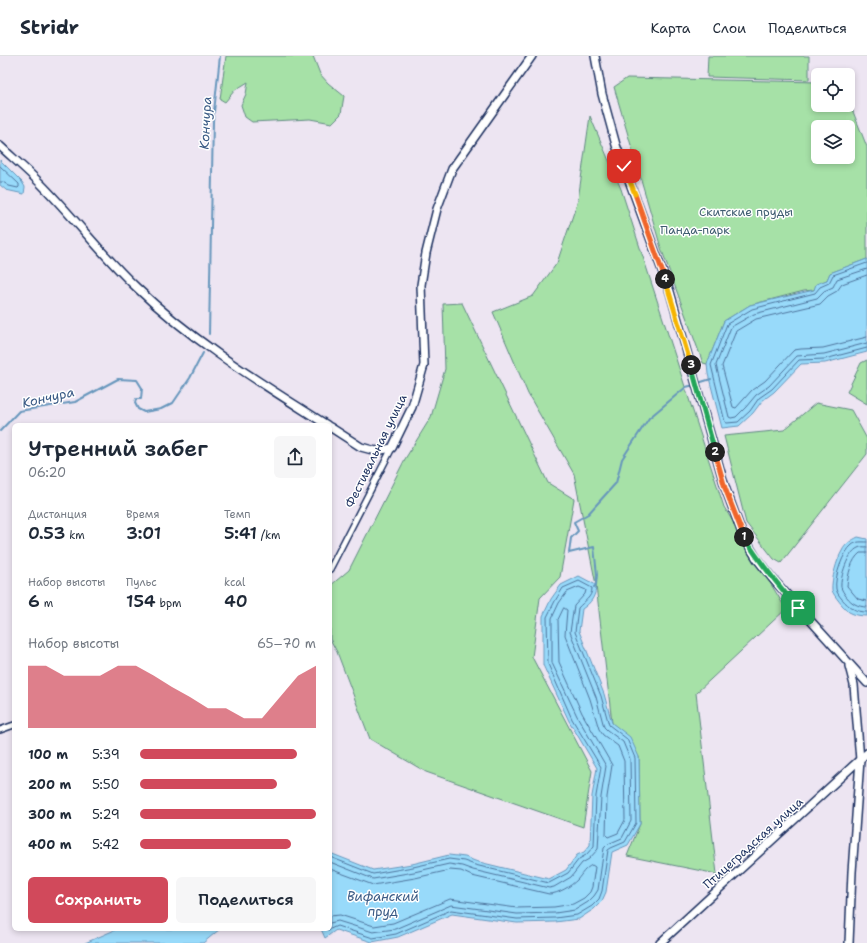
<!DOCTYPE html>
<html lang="ru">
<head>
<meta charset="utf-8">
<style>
	body { margin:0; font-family:"Shantell Sans",sans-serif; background:#f6f6f7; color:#1f2937; height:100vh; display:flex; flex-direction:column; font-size:15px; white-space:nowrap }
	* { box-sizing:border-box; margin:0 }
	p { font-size:13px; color:#747a83 }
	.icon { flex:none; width:22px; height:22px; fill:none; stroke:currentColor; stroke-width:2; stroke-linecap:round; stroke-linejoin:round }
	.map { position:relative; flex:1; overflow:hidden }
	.drawer { position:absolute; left:12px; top:367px; width:320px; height:508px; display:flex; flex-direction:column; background:#fff; border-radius:6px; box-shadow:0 2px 6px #0003 }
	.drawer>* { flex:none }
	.fabs { position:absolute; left:811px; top:12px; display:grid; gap:8px }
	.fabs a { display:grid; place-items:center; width:44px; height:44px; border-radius:6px; background:#fff; box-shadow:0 2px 6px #0003; font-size:20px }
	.pin { position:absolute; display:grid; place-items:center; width:34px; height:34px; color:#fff; margin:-17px; border-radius:8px; box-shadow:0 2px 6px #0006 }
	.km { position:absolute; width:20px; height:20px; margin:-10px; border-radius:50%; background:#222; color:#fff; font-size:11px; line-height:20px; text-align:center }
	.round { display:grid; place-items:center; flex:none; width:42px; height:42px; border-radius:6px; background:#f6f6f7 }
	.summary { display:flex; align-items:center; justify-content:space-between; height:68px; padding:0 16px }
	h1 { font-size:22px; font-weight:600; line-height:30px }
	.stats { display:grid; grid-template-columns:repeat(3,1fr); gap:6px; height:68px; padding:4px 16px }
	.stats div { display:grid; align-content:center }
	.stats b { font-size:17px; font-weight:600 }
	.stats small { font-size:11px; font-weight:400 }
	.stats p { font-size:11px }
	.chart { height:112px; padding:8px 16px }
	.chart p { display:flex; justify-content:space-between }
	.chart svg { width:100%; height:72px; margin-top:4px; fill:#d1495b; opacity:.7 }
	.button { display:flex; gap:8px; margin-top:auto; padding:8px 16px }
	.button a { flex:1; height:46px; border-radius:6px; background:#d1495b; color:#fff; font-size:16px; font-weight:600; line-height:46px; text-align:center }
	.button a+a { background:#f6f6f7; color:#1f2937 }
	ul { padding:0 16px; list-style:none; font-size:13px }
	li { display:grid; grid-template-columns:64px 48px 1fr; align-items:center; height:30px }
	li i { height:10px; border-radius:5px; background:#d1495b }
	header { display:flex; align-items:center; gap:24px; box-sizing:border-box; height:56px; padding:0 20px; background:#fff; border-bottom:1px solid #e0e1e3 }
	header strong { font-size:19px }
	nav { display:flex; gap:22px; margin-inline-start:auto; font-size:14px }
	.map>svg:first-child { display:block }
	.green { fill:#a6e1a7; stroke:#608882; fill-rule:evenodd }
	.water { fill:#98dafa; stroke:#6696bc }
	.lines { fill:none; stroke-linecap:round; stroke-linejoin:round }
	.shore { stroke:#4d739c; stroke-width:1 }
	.stream { stroke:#6696bc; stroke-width:2 }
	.street-casing { stroke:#1b2f5e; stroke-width:8 }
	.secondary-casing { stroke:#1b2f5e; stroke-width:10 }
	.street { stroke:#fff; stroke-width:5 }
	.secondary { stroke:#fff; stroke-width:7 }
	.split-1-casing { stroke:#fff; stroke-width:8 }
	.split-2-casing { stroke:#fff; stroke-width:8 }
	.split-3-casing { stroke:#fff; stroke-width:8 }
	.split-4-casing { stroke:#fff; stroke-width:8 }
	.split-5-casing { stroke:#fff; stroke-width:8 }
	.split-6-casing { stroke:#fff; stroke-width:8 }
	.split-1 { stroke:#22a559; stroke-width:5 }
	.split-2 { stroke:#f0652b; stroke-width:5 }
	.split-3 { stroke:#22a559; stroke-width:5 }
	.split-4 { stroke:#f5b400; stroke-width:5 }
	.split-5 { stroke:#f0652b; stroke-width:5 }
	.split-6 { stroke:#f5b400; stroke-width:5 }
	.labels { text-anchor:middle; stroke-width:3; stroke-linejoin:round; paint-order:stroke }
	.park-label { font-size:12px; fill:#3e5c70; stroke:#fff }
	.street-label { font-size:12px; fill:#1b2f5e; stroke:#fff }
	.water-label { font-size:13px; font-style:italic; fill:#3a5a85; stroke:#fff }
</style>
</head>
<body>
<header>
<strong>Stridr</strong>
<nav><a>Карта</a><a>Слои</a><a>Поделиться</a></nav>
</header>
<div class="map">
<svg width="867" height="887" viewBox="0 0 867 887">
	<rect width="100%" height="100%" fill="#ede5f2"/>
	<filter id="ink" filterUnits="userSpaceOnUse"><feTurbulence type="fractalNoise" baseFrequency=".025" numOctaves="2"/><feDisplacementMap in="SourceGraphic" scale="8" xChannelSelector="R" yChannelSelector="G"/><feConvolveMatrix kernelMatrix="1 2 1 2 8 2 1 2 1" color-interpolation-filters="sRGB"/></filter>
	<g filter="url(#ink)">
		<g class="green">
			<polygon points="226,0 313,0 320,18 328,27 344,40 341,58 332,67 310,63 252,66 245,61 241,49 246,38 248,26 235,34 225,46 220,43"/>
			<polygon points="708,0 809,0 809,24 707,21"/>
			<path d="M627 22 818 26V49H848V43L867 91V203L830 217 827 224 817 228 814 234 804 235 750 249 724 265 707 308 703 307 661 192 614 31ZM818 71H848V101H818Z"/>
			<polygon points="590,60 621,133 724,451 786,553 696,637 717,818 627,800 640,768 639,701 612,667 596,529 574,418 528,338 493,256 533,240 557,207 578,144"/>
			<polygon points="462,247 548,427 574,443 560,521 540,542 532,601 592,715 583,771 426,716 370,683 337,596 330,583 330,530 349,514 405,403 431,361 445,313 443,248"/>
			<polygon points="867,304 867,348 847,336 861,307"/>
			<polygon points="816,347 851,354 867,383 867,398 781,507 774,503 746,467 724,380 784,374"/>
		</g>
		<g class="water">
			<polygon points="0,104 22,126 25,131 24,138 6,134 0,129"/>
			<polygon points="867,203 867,296 825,307 801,308 774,336 762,345 753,357 739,370 722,372 708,318 707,308 724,265 750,249 814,234 816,228 827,224 830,217"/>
			<path d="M858 481 867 483V560C861 560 854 559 849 556 845 553 833 539 832 534 831 524 837 503 842 495 845 488 852 484 858 481Z"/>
			<path d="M579 520 596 529C596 540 591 547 582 553L579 575 604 638 612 667 630 681 639 701 640 768 628 789 612 796 606 836 602 845 594 853 579 863 555 866 517 867 452 858 398 881 372 886 336 874 325 882 321 873H330V797L373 814 412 808 449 799 465 801 475 805 549 823 566 814 577 799 584 796 590 789 592 740 597 712 569 665 543 609V560L551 543 561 529Z"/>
			<polygon points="117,873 220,873 203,887 85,887"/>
		</g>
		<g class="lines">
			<g class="shore">
				<polyline points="0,110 19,128 19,131 18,132 9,130 3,126 0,126"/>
				<polyline points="867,207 833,219 829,227 820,231 815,237 752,253 727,268 711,309 725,366 727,367 738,366 750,355 759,342 772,333 799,304 825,303 867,292"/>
				<polyline points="867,213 837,223 833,231 824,235 817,242 754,258 731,271 716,309 729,361 731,362 736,361 746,351 756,339 769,330 797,300 824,298 867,287"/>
				<polyline points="867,219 842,228 837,235 828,240 820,248 756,263 736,275 722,310 733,351 736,352 752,334 765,325 794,294 801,293 823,292 867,281"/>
				<path d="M867 486C861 486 857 485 852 489 843 496 834 521 836 533 837 539 847 549 852 552 856 555 862 556 867 556"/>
				<path d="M867 491C864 491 861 490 858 492 848 496 840 521 841 531 842 536 850 546 855 548 858 550 863 551 867 551"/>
				<path d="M867 497H860C851 504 848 519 847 530L858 543 867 545"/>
				<polygon points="564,552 567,554 565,579 590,643 599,673 603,679 618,690 624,705 625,764 618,777 608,781 606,779 607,741 612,709 582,657 559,606 558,564"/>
				<polyline points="330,806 373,823 414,816 449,808 462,810 473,814 549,832 554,831 571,821 582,807 589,803 598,793 601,741 606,710 577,660 552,607 552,562 559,547 567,536 579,531 586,534 585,538 574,550 570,576 596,641 604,671 607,674 623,686 630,703 631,765 622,782 608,788 604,792 598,834 594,840 588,846 575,854 555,857 517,858 451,849 395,873 373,876 338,865 330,867"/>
				<path d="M330 813 373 829 415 822 450 814 461 815 472 820 549 838C558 838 571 830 577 824 583 817 584 813 592 809L595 811 592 831 590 836 584 842 573 848 554 851 517 852 450 843 393 867 374 870 340 859 330 860"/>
				<path d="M326 873 328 874 337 870 373 882 396 878 451 854 517 863 555 862 577 859 592 850 599 843 602 835 608 794 611 792 625 786 636 767 635 702 627 683 609 669 601 640 575 576 578 552C584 545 592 542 592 532L579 525 563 532 555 545 547 561 548 608 572 663 601 711 596 740 594 790 586 799 579 803 568 817 549 827 475 809 464 805 449 803 413 811 373 818 330 801"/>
			</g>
			<g class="stream">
				<polyline points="209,278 213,65 220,0"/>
				<polyline points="698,327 711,323"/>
				<polyline points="0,375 19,355 75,346 118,323 137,324 142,332 141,343 136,343 135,347 138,353 144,356 161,353 173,347 190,322 203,297"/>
				<polyline points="594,531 596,529 597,519 594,491 569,497 571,482 578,475 574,466 588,458 616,427 622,403 649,362 686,331 694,329"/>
			</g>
			<defs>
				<g id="street">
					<polyline points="330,513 392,392"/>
					<polyline points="0,674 14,669"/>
				</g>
				<g id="secondary">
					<polyline points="595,0 602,38 616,89 670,236 725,431 743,480 757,503 772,522 867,627"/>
					<path d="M0 90C13 102 27 114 40 127 73 160 102 199 136 231 193 286 261 327 327 369"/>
					<polyline points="330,371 361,391 376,395 392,392 412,351 424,309 421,229 426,197 437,153 452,113 532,0"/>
					<polyline points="660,887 867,697"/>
					<polyline points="849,887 852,816 860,704 854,629 849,610"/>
				</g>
			</defs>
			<use href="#street" class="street-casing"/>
			<use href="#secondary" class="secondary-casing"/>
			<use href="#street" class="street"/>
			<use href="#secondary" class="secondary"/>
		</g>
	</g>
	<g class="lines" filter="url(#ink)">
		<defs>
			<path id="split-1" d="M744 481C760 507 778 529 798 552"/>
			<polyline id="split-2" points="715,396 725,432 744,481"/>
			<polyline id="split-3" points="691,309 715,396"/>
			<polyline id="split-4" points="665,223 691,309"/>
			<polyline id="split-5" points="635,138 665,223"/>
			<polyline id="split-6" points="624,110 635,138"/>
		</defs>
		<use href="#split-1" class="split-1-casing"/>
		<use href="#split-2" class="split-2-casing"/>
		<use href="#split-3" class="split-3-casing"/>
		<use href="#split-4" class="split-4-casing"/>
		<use href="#split-5" class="split-5-casing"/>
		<use href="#split-6" class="split-6-casing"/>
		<use href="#split-1" class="split-1"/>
		<use href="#split-2" class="split-2"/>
		<use href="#split-3" class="split-3"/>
		<use href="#split-4" class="split-4"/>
		<use href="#split-5" class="split-5"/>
		<use href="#split-6" class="split-6"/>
	</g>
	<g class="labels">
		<g class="park-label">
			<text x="746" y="160">Скитские пруды</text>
			<text x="695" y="178">Панда-парк</text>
		</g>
		<g class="street-label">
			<text transform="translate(376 395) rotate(-64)" y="4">Фестивальная улица</text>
			<text transform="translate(753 787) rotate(-42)" y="4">Птицеградская улица</text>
		</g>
		<g class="water-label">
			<text transform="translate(205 67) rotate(-87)" y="5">Кончура</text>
			<text transform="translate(48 341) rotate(-13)" y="5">Кончура</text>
			<text x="383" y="845">Вифанский<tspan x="383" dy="15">пруд</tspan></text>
		</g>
	</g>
</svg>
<div class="fabs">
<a><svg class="icon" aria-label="locate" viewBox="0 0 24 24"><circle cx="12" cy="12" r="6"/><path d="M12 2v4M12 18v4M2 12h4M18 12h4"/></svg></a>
<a><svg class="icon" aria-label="layers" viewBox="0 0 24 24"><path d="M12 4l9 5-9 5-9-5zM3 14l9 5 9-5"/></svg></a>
</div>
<div class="pin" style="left:798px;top:552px;background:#1e9e55"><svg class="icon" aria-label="arrive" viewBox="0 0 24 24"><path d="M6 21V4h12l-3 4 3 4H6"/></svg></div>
<div class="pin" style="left:624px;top:110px;background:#d93025"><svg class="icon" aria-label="check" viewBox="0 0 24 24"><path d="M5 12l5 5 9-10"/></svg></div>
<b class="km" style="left:744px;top:481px">1</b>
<b class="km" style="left:715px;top:396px">2</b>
<b class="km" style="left:691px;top:309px">3</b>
<b class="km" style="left:665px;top:223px">4</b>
<section class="drawer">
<div class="summary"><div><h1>Утренний забег</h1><p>06:20</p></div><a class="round"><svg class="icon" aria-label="share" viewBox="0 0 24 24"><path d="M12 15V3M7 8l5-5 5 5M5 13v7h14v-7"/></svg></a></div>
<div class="stats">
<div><p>Дистанция</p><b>0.53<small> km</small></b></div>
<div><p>Время</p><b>3:01</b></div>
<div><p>Темп</p><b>5:41<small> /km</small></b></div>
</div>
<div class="stats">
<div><p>Набор высоты</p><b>6<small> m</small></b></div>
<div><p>Пульс</p><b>154<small> bpm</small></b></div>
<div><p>kcal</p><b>40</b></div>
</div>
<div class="chart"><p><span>Набор высоты</span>65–70 m</p>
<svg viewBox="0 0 160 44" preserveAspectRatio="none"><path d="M0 44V6L10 6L20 12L30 12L40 12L50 6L60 6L70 12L80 19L90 25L100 32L110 32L120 38L130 38L140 25L150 12L160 6V44z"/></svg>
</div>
<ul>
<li><b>100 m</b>5:39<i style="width:89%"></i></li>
<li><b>200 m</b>5:50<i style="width:78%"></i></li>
<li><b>300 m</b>5:29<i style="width:100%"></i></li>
<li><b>400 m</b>5:42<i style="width:86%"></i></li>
</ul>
<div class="button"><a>Сохранить</a><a>Поделиться</a></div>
</section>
</div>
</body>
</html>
